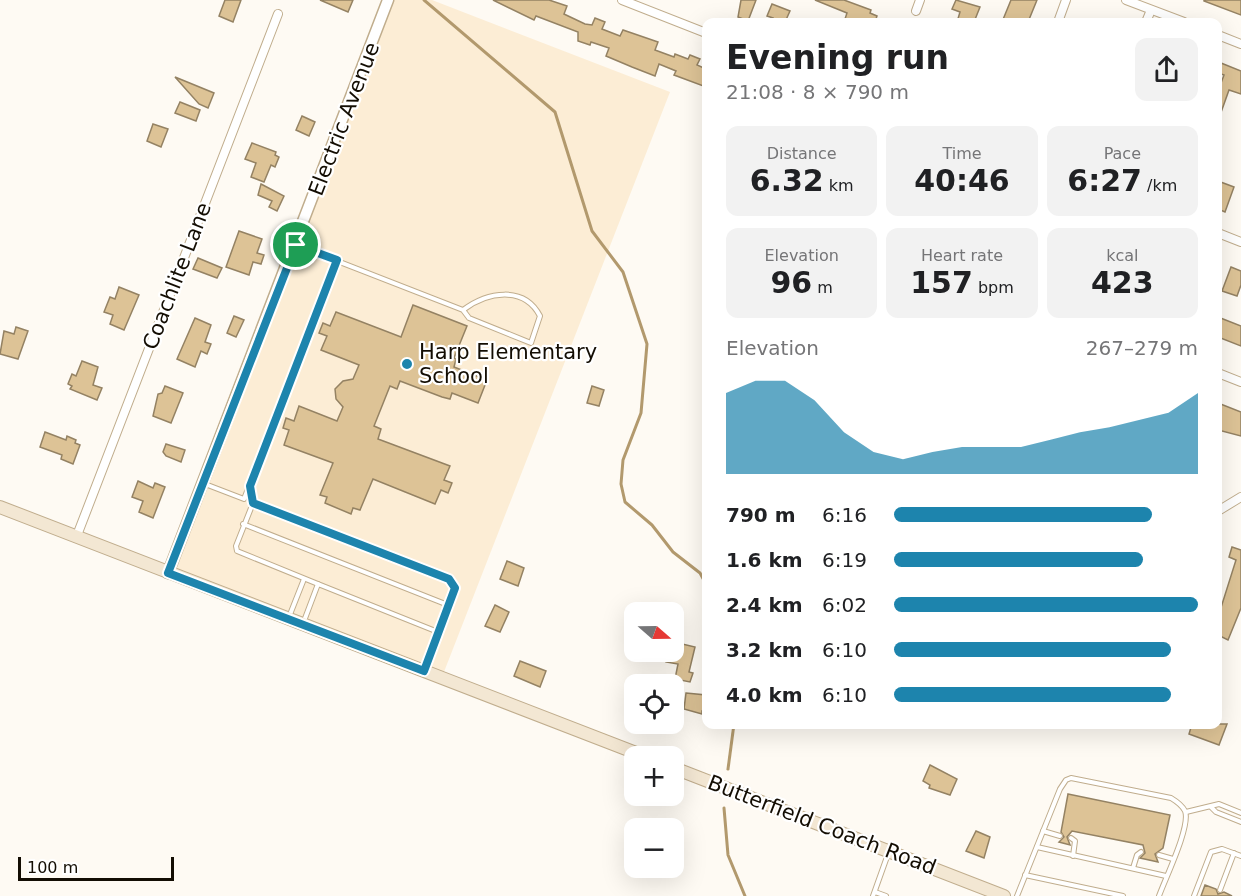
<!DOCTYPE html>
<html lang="en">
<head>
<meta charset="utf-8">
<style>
	body { margin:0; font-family:"DejaVu Sans",sans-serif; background:#f2f2f2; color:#202124; height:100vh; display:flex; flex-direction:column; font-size:22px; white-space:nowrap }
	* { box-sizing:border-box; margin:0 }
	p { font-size:20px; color:#757577 }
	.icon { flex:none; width:33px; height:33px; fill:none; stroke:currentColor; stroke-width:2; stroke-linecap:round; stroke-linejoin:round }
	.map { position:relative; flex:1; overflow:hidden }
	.drawer { position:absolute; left:702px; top:18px; width:520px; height:711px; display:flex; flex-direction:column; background:#fff; border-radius:12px; box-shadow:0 6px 24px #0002 }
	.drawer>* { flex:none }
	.needle { width:39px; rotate:110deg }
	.buttons { position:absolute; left:624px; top:602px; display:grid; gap:12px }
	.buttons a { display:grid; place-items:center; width:60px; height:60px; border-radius:12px; background:#fff; box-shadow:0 6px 24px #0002; font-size:30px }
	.scale { position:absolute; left:18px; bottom:15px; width:156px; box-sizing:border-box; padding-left:6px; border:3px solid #130d03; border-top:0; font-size:16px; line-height:21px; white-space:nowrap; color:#130d03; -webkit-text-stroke:4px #fff; paint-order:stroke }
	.pin { position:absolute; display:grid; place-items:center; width:51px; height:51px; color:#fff; margin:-26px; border:3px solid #fff; border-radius:50%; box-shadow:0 2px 6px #0007 }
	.round { display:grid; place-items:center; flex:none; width:63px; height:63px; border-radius:12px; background:#f2f2f2 }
	.summary { display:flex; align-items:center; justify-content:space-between; height:102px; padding:0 24px }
	h1 { font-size:33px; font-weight:600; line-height:45px }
	.stats { display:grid; grid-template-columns:repeat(3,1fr); gap:9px; height:102px; padding:6px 24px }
	.stats div { display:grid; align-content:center; border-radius:12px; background:#f2f2f2; text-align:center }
	.stats b { font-size:30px; font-weight:600 }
	.stats small { font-size:16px; font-weight:400 }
	.stats p { font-size:16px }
	.chart { height:168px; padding:12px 24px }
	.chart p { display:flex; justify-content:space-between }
	.chart svg { width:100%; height:108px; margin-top:6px; fill:#1d84ad; opacity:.7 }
	ul { padding:0 24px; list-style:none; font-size:20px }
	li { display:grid; grid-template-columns:96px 72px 1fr; align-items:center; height:45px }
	li i { height:15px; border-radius:8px; background:#1d84ad }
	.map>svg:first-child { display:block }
	.built { fill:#fcedd5 }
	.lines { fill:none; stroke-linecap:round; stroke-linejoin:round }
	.stream { stroke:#b2996d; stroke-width:3 }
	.building { fill:#ddc396; stroke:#948263; stroke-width:1.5 }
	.service-casing { stroke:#c0ad8d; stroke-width:6 }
	.minor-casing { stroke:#c0ad8d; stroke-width:10 }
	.tertiary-casing { stroke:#c0ad8d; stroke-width:13 }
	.secondary-casing { stroke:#c0ad8d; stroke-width:14 }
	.service { stroke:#fff; stroke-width:4 }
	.minor { stroke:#fff; stroke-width:8 }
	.tertiary { stroke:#fff; stroke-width:10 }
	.secondary { stroke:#f3e7d3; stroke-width:12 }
	.route-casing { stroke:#fff; stroke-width:12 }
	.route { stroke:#1d84ad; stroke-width:8 }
	.poi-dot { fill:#1d84ad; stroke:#fff; stroke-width:2 }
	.labels { text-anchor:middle; stroke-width:4.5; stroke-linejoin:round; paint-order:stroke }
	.street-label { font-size:21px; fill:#130d03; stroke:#fff }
	.poi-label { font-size:21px; fill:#130d03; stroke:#fff; text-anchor:start }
</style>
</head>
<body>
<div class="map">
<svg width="1241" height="896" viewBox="0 0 1241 896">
	<rect width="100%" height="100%" fill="#fefaf3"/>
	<polygon class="built" points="388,0 432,0 670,92 442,677 168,573"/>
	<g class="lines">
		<g class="stream">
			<polyline points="424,0 555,112 592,231 623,272 647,344 641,413 623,460 621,484 625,502 652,525 673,552 700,573 706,584"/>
			<polyline points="728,769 734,724"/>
			<polyline points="724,808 728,855 745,896"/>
		</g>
	</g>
	<g class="building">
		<polygon points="225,0 241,0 233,22 219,16"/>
		<polygon points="320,0 353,0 348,12"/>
		<polygon points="493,0 549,0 567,6 564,14 585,24 592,25 595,18 605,22 602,29 620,36 623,30 658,42 655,50 674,57 675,54 688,59 690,55 700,59 697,65 706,69 706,87 674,75 676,71 659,64 655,76 632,67 606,56 609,48 591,42 590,45 578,41 578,32 536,16 534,20"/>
		<polygon points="741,0 756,0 748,21 738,17"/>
		<polygon points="815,0 844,0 871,10 870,13 877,16 875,22 855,19 854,22 844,22 847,13"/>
		<polygon points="956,0 980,7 974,22 957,22 960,12 952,9"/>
		<polygon points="1011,0 1037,0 1028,22 1002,22"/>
		<polygon points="1204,0 1241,0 1241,15 1204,1"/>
		<polygon points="772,4 790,11 785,22 771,22 773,18 767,16"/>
		<polygon points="1221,63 1241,71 1241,94 1229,90 1219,118 1218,91 1224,75 1218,73"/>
		<polygon points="175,77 214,93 208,108 199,104"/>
		<polygon points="180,102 200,110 196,121 175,113"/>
		<polygon points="302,116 315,122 309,136 296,130"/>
		<polygon points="153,124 168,129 161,147 147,141"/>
		<polygon points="252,143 276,152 275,155 279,157 275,167 271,165 264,182 251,177 256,163 245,159"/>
		<polygon points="1218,181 1234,187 1225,212 1218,209"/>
		<polygon points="261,184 284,196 277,211 269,207 272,201 258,195"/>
		<polygon points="239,231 262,239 257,253 264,255 261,264 253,262 249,275 226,267"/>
		<polygon points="198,258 222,268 217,278 193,269"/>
		<polygon points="1231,267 1241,271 1241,285 1237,296 1222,291"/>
		<polygon points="119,287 139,295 124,330 110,324 113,315 104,312 110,297 115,299"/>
		<polygon points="413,305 467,326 454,358 456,359 454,367 487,380 478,403 452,393 450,399 442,397 400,381 397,389 390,386 374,426 381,429 378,439 450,466 444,480 452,483 448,493 441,490 435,504 373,479 360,510 353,508 351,514 325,503 327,497 320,495 333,463 284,445 289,430 283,428 286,418 294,421 299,406 337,421 343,407 336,399 335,389 343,381 353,379 359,365 321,350 327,336 319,333 323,323 330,326 336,312 401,337"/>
		<polygon points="234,316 244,320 236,337 227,333"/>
		<polygon points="1218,317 1241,326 1241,346 1218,337"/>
		<polygon points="195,318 211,325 205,342 211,344 207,354 201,351 195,367 177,359"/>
		<polygon points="16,327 28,331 18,359 0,354 4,331 14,334"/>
		<polygon points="82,361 98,367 93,385 102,388 97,400 70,389 72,386 68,384 72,374 76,376"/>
		<polygon points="165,386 183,393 171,423 153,416 158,394 162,393"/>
		<polygon points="592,386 604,390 599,406 587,403"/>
		<polygon points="1218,403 1241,412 1241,436 1218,430"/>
		<polygon points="45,432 66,440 67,436 76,440 75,443 80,445 73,464 61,459 62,455 40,447"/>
		<polygon points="166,444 185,450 181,462 166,456 163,452"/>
		<polygon points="138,481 153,488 155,483 165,487 153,518 139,512 143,501 132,497"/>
		<polygon points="1232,547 1241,550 1241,608 1228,640 1218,635 1218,617 1236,560 1229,557"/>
		<polygon points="507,561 524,568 518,586 500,579"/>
		<polygon points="495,605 509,612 500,632 485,626"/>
		<polygon points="674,642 695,647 689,672 693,673 690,682 675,679 678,664 666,662 668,651 674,651"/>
		<polygon points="520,661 546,671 540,687 514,676"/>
		<polygon points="686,693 706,695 706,711 702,711 702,714 684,709"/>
		<polygon points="1192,724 1227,724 1219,745 1189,734"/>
		<polygon points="930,765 957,779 950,795 929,788 930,785 923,781"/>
		<polygon points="1068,794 1170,815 1163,848 1155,854 1158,862 1140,858 1145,853 1143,845 1072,831 1067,837 1070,845 1059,842 1064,837 1061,832"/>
		<polygon points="976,831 990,837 984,858 966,851"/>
		<polygon points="1205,885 1216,889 1218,894 1224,892 1232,896 1201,896"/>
	</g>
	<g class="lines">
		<defs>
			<g id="service">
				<path d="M296 245 463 310 469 318 531 343 540 316C524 285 487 292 463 310"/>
				<polyline points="205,484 244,499 337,260"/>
				<polyline points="250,487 253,503 236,546 237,551 318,584"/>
				<polyline points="253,503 449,579 455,588 425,670"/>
				<polyline points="243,524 448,605"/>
				<polyline points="289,617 304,579"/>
				<polyline points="304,621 318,584 438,632"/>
				<polyline points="1211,807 1216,812 1241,822"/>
				<polyline points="1186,812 1219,804 1241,813"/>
				<polyline points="1043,831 1060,836"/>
				<polyline points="1071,838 1075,841 1073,856"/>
				<polyline points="1037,847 1166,876"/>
				<polyline points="1159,855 1173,859"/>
				<polyline points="1133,868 1137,855 1141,852"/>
				<polyline points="1025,875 1123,896"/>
				<polyline points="1220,890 1234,853"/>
				<polyline points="875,892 886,896"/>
				<polyline points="873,896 888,854"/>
				<path d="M1017 896 1060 789 1066 780 1071 778 1171 798C1176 801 1182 805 1185 811 1191 826 1165 879 1159 896"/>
				<polyline points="1194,896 1211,852 1222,849 1241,856"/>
			</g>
			<g id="minor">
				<polyline points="622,0 706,33"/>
				<polyline points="1126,0 1184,22"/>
				<polyline points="916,11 920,0"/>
				<polyline points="1058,22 1066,0"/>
				<polyline points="1146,22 1151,10"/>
				<polyline points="1218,35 1241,44"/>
				<polyline points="1218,233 1241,242"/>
				<polyline points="1218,373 1241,382"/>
				<polyline points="1218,511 1241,497"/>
				<polyline points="76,538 278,14"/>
			</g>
			<polyline id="tertiary" points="168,573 388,0"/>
			<g id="secondary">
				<polyline points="0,507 644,756"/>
				<polyline points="674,768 1004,896"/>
			</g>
		</defs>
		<use href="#service" class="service-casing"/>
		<use href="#minor" class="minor-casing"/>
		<use href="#tertiary" class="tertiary-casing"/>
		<use href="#secondary" class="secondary-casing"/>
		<use href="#service" class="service"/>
		<use href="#minor" class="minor"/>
		<use href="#tertiary" class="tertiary"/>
		<use href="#secondary" class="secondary"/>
	</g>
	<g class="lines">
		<defs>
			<polygon id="route" points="296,245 337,260 250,486 253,503 449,579 455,588 424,671 168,573"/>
		</defs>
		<use href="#route" class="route-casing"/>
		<use href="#route" class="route"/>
	</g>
	<circle class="poi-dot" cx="407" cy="364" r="6"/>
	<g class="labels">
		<g class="street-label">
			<text transform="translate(344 119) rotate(-69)" y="7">Electric Avenue</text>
			<text transform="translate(177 276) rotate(-69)" y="7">Coachlite Lane</text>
			<text transform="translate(822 825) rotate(21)" y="7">Butterfield Coach Road</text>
		</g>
		<g class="poi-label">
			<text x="419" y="359">Harp Elementary<tspan x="419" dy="24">School</tspan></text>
		</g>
	</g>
</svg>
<div class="buttons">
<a><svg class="needle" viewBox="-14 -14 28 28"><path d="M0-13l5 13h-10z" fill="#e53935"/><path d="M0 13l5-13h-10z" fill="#757577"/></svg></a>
<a><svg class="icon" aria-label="locate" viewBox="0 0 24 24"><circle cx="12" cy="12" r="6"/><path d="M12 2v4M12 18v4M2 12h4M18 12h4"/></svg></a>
<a>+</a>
<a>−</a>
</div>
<div class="scale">100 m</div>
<div class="pin" style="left:296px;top:245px;background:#1e9e55"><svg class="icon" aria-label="arrive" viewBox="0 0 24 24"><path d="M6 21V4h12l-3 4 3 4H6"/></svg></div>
<section class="drawer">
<div class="summary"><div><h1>Evening run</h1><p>21:08 · 8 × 790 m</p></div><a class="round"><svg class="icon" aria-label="share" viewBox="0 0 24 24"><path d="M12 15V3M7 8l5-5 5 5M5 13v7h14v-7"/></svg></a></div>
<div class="stats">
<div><p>Distance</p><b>6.32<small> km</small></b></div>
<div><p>Time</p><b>40:46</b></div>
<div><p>Pace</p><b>6:27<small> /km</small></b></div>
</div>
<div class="stats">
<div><p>Elevation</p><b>96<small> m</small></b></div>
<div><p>Heart rate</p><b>157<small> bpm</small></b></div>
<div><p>kcal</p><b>423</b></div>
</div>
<div class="chart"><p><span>Elevation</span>267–279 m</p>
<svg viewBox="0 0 160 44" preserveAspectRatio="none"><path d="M0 44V11L10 6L20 6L30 14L40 27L50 35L60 38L70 35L80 33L90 33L100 33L110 30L120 27L130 25L140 22L150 19L160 11V44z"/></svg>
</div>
<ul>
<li><b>790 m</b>6:16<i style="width:85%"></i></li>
<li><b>1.6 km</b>6:19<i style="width:82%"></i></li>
<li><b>2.4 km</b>6:02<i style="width:100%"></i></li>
<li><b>3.2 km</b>6:10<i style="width:91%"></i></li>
<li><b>4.0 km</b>6:10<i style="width:91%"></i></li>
</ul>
</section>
</div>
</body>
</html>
